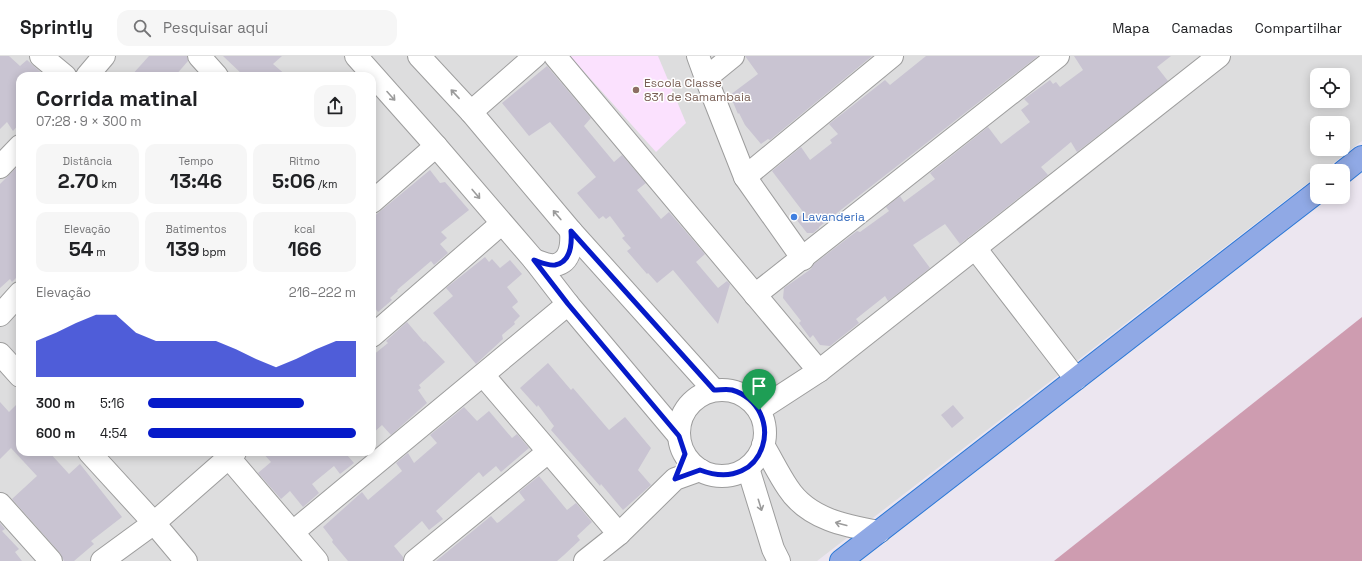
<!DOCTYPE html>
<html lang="pt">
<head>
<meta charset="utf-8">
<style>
	body { margin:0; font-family:"Space Grotesk",sans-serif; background:#f6f6f6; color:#202124; height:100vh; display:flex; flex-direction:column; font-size:15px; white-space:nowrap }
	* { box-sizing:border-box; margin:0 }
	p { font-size:13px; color:#757577 }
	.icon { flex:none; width:22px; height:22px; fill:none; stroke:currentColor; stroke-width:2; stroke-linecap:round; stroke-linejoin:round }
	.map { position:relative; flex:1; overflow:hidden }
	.panel { position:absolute; left:16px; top:16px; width:360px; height:384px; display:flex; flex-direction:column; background:#fff; border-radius:12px; box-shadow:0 2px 10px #0003 }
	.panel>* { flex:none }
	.buttons { position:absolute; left:1310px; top:12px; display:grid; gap:8px }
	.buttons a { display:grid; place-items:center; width:40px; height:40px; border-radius:8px; background:#fff; box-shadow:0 2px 10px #0003; font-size:20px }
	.pin { position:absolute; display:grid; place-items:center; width:34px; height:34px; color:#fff; margin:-41px -17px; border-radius:50% 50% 50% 0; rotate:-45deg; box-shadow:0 0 4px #0007 }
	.pin .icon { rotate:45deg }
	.round { display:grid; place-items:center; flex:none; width:42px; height:42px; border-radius:12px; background:#f6f6f6 }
	.summary { display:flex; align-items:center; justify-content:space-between; height:68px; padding:0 20px }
	h1 { font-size:22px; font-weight:600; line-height:30px }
	.figures { display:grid; grid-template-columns:repeat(3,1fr); gap:6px; height:68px; padding:4px 20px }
	.figures div { display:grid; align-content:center; border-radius:10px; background:#f6f6f6; text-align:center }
	.figures b { font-size:20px; font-weight:600 }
	.figures small { font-size:11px; font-weight:400 }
	.figures p { font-size:11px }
	.chart { height:112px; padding:8px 20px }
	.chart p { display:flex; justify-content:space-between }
	.chart svg { width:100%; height:72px; margin-top:4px; fill:#061ac9; opacity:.7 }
	ul { padding:0 20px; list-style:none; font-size:13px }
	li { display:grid; grid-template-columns:64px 48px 1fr; align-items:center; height:30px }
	li i { height:10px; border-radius:5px; background:#061ac9 }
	header { display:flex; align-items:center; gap:24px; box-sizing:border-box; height:56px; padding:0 20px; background:#fff; border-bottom:1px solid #e0e0e0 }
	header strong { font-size:19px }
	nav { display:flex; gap:22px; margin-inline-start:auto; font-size:14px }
	.search { width:280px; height:36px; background:#f6f6f6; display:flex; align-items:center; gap:10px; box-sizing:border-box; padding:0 14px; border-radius:12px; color:#757577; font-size:15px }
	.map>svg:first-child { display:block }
	.residential { fill:#ddddde; fill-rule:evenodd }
	.education { fill:#fbe1fe }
	.forest { fill:#ce9cb0 }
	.building { fill:#c9c4d2 }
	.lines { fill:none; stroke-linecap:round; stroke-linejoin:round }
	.minor-casing { stroke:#9d9d9d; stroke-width:24 }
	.highway-casing { stroke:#2b78d6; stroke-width:24 }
	.minor { stroke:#fff; stroke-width:22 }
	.highway { stroke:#90a9e5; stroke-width:22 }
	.oneway { stroke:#9b9b9b }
	.route-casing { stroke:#fff; stroke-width:8 }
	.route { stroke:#061ac9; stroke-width:5 }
	.education-dot { fill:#8d6e63; stroke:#fff; stroke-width:1.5 }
	.shop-dot { fill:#3f7fe0; stroke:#fff; stroke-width:1.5 }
	.labels { text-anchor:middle; stroke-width:3; stroke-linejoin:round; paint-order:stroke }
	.education-label { font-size:12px; fill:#785e54; stroke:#fff; text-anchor:start }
	.shop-label { font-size:12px; fill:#366cbe; stroke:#fff; text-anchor:start }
</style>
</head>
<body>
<header>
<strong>Sprintly</strong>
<div class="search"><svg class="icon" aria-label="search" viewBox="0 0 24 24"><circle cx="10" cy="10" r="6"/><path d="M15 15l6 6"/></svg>Pesquisar aqui</div>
<nav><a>Mapa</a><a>Camadas</a><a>Compartilhar</a></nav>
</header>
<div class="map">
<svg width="1362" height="505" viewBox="0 0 1362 505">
	<rect width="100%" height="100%" fill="#ece6f0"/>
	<path class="residential" d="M0 0H1362V85L1323 115H1317V120L817 505H0ZM1317 19H1343V45H1317ZM20 20H372V396H20ZM1317 67H1343V93H1317Z"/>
	<polygon class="education" points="570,0 658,0 686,67 656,96"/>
	<polygon class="forest" points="1362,261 1362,505 1054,505"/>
	<g class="building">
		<polygon points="0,0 9,0 20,10 27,4 45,20 20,20 20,67 13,75 7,66 0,73"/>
		<polygon points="149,0 187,0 188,5 175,20 131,20"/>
		<polygon points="223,0 282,0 273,8 287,20 244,20"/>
		<polygon points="745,0 872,0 770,84 768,83 761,88 745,69 739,57 738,58 730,39 758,18"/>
		<polygon points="926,0 1038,0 819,171 819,172 813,177 807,177 796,163 804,157 772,115 801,91 810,104 832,87 830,84 838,78 829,68 885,24 890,29"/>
		<polygon points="1074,0 1171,0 1157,11 1168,25 1077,96 1071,86 1041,111 1048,119 960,188 945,168 913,189 930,212 888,245 885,240 856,263 859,267 830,290 820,289 813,279 810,282 799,267 801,265 783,242 784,232 811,213 814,208 857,175 860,176 889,155 886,151 900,140 904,146 935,123 930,117 988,71 1001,88 1030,66 1021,54 1029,48 1024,43 1050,24 1053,28 1056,26 1060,31 1083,14"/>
		<polygon points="547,10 591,62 584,70 614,106 622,99 646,127 637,134 661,163 669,156 705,198 696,206 718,232 727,225 730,228 718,268 673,214 657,227 648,217 647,218 627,195 631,192 622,182 625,180 610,160 606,163 603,160 599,163 577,137 596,121 550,66 529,80 502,47"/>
		<polygon points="20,108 20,218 12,226 10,223 0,232 0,128"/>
		<polygon points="430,114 440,127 445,126 469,154 441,176 447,182 440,188 448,197 434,209 431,205 397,234 398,235 390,242 392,244 378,256 372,248 372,162"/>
		<polygon points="485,201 489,206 492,203 500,212 510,204 522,218 507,231 517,244 518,246 512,251 520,260 514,266 515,268 502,279 503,283 476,308 433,257 453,240 446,232"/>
		<polygon points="407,266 424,286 425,285 445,306 419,329 421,332 418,334 427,347 391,379 382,369 372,378 372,300 388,287 386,285"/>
		<polygon points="548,307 571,334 573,332 609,374 625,361 651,392 638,414 651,429 623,454 601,428 600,430 551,374 554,370 538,349 537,351 520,332"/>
		<polygon points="20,345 20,396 49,396 69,418 80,408 122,461 91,485 94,488 74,505 64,505 60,497 12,443 37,420 11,392 0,403 0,346 9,356"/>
		<polygon points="953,349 964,362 952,372 941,359"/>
		<polygon points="464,351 477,365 489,355 512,382 517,378 529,392 501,416 496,410 483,421 479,416 436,455 443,463 429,474 422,465 394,490 403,501 403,505 348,505 332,486 333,484 323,471 362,436 368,444 402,415 396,407 408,397 414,407 437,387 430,379"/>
		<polygon points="262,396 351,396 347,399 354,407 340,418 334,410 312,428 319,437 303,451 290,435 281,443 258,417 271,406"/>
		<polygon points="539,420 567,454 576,447 592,466 577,480 580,484 564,499 557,505 436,505 491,460 497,467 499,466 525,444 519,436"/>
		<polygon points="0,467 5,473 2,475 19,493 15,496 22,505 0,505"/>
	</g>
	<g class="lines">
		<defs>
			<g id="minor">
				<polyline points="41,0 65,20"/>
				<polyline points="199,0 217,20"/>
				<polyline points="356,0 436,90 534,204 568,248 679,380"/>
				<polyline points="419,0 471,56 571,175 714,334"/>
				<polyline points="555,0 819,315"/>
				<polyline points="698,0 706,22 745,121 803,203"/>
				<polyline points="87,20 104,0"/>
				<polyline points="706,22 733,0"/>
				<polyline points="471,56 535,0"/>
				<polyline points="0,111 20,90"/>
				<polyline points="745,121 892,0"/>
				<polyline points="372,146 436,90"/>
				<polyline points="975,192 1076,323"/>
				<path d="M534 204C540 206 548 210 555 209 571 206 572 188 571 175"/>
				<polyline points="755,239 1058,0"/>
				<polyline points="0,259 20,237"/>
				<polyline points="372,280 501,168"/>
				<polyline points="0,298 20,320"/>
				<polyline points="483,319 619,478"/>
				<circle cx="722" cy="377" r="43"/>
				<polyline points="759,354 819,315 1219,0"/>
				<path d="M763 389C772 404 779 419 788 432 808 463 846 470 879 476"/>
				<polyline points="89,396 154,467 186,505"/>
				<polyline points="224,396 317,505"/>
				<polyline points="748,412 773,493 779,505"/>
				<polyline points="0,448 51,505"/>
				<polyline points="293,476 568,248"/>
				<polyline points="102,505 154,467 235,396"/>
				<polyline points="415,505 548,396"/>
				<polyline points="585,505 619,478 675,423 700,414"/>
			</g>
			<g id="highway">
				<polyline points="1343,116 1362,101"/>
				<polyline points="841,505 1317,136"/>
			</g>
		</defs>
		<use href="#minor" class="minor-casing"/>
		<use href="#highway" class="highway-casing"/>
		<use href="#minor" class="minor"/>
		<use href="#highway" class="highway"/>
	</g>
	<defs><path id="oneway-shaft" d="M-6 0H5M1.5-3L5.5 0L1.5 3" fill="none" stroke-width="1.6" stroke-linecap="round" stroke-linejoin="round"/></defs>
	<g class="oneway">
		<use href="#oneway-shaft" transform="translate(455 38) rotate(-133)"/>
		<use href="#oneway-shaft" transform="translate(391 40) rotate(48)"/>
		<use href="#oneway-shaft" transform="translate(476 138) rotate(50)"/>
		<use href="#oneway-shaft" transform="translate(557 159) rotate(-130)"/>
		<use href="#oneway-shaft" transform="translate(760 449) rotate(73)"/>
		<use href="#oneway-shaft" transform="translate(841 468) rotate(-165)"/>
	</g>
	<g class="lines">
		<defs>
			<path id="route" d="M571 175 714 334C720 334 727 333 732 334 788 351 768 440 700 414L675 423 685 398 679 380 568 248 534 204C540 206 548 210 555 209 571 206 572 188 571 175Z"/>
		</defs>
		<use href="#route" class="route-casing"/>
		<use href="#route" class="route"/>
	</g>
	<circle class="education-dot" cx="636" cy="34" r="4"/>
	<circle class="shop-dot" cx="794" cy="161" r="4"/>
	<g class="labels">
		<g class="education-label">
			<text x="644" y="31">Escola Classe<tspan x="644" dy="14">831 de Samambaia</tspan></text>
		</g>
		<g class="shop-label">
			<text x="802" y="165">Lavanderia</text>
		</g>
	</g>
</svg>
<div class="buttons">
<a><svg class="icon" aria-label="locate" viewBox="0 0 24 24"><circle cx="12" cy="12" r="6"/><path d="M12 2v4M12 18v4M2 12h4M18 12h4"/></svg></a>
<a>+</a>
<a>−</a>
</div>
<div class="pin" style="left:759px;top:354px;background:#1e9e55"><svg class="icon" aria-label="arrive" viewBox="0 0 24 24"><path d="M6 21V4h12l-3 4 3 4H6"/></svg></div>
<section class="panel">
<div class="summary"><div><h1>Corrida matinal</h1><p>07:28 · 9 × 300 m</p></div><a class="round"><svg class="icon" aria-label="share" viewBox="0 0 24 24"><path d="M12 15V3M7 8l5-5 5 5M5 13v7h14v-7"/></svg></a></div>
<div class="figures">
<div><p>Distância</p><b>2.70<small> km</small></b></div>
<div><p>Tempo</p><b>13:46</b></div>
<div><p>Ritmo</p><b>5:06<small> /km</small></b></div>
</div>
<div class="figures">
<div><p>Elevação</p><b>54<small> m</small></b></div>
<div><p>Batimentos</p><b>139<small> bpm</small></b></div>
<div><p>kcal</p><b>166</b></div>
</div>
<div class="chart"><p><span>Elevação</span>216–222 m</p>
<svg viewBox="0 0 160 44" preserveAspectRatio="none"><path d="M0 44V22L10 17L20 11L30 6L40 6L50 17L60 22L70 22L80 22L90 22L100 27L110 33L120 38L130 33L140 27L150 22L160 22V44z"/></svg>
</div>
<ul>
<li><b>300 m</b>5:16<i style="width:75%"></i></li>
<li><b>600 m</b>4:54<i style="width:100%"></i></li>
</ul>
</section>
</div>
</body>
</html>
